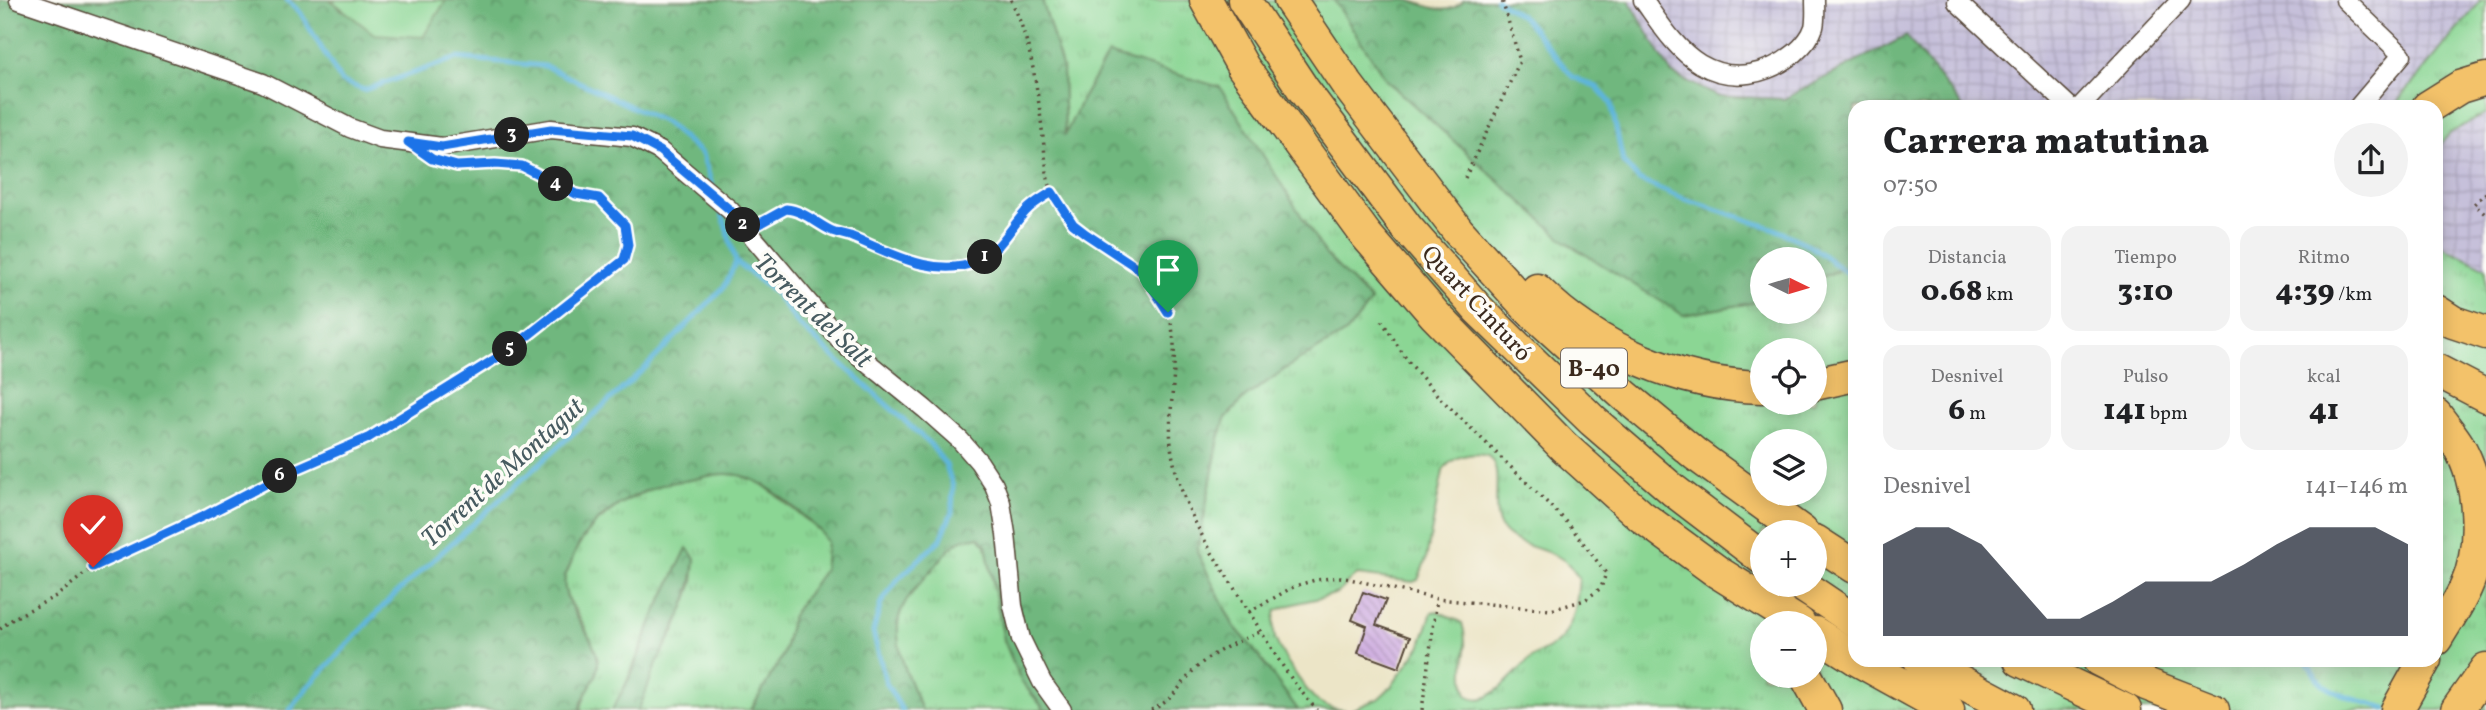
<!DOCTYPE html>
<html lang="es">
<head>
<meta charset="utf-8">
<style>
	body { margin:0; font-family:Vollkorn,serif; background:#f2f2f2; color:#202124; height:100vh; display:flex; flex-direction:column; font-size:26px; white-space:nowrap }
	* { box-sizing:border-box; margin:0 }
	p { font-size:23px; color:#757577 }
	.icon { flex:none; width:38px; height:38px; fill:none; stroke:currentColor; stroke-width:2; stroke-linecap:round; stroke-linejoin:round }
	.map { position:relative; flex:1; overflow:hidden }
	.panel { position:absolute; left:1848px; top:100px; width:595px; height:567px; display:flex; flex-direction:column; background:#fff; border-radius:21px; box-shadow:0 4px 18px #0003 }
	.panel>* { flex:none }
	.needle { width:46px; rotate:95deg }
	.fabs { position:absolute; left:1750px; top:247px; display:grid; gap:14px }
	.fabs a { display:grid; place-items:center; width:77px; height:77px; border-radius:50%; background:#fff; box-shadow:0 4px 18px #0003; font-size:35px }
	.pin { position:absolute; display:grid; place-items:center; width:60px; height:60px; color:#fff; margin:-72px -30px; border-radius:50% 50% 50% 0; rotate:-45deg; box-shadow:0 0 7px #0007 }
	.pin .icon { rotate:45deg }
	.km { position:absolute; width:35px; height:35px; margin:-18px; border-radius:50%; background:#222; color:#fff; font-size:19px; line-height:35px; text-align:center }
	.round { display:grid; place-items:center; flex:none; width:74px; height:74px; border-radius:37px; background:#f2f2f2 }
	.head { display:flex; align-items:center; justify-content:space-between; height:119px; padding:0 35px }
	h1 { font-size:38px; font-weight:800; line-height:52px }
	.stats { display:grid; grid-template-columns:repeat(3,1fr); gap:10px; height:119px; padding:7px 35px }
	.stats div { display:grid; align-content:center; border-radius:18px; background:#f2f2f2; text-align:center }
	.stats b { font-size:30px; font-weight:800 }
	.stats small { font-size:19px; font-weight:400 }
	.stats p { font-size:19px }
	.chart { height:196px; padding:14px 35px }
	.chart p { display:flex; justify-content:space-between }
	.chart svg { width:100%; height:126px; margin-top:7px; fill:#111827; opacity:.7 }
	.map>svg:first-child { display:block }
	.industrial { fill:url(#industrial-grid) }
	.grass { fill:url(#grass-tufts); stroke:#638059; stroke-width:2; fill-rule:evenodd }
	.forest { fill:url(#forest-crowns); stroke:#56704e; stroke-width:2 }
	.park { fill:#8bd694; stroke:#638059; stroke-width:2 }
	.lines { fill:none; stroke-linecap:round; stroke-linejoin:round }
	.stream { stroke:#5db5da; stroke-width:5 }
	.building { fill:url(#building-back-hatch) }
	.street-casing { stroke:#564637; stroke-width:21 }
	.highway-casing { stroke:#564637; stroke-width:35 }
	.path { stroke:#564637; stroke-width:3.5; stroke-dasharray:2 5; stroke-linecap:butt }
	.street { stroke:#fff; stroke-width:18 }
	.highway { stroke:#f3c26a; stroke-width:32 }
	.route-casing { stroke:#fff; stroke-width:14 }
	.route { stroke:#1a73e8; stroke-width:9 }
	.labels { text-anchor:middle; stroke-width:7; stroke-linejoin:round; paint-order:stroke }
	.shield { fill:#fdfcf7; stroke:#75695f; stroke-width:2 }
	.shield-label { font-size:23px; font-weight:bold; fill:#3b2a1e }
	.street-label { font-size:24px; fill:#3b2a1e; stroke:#fdfcf7 }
	.water-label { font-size:26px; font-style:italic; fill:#475b60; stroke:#fdfcf7 }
</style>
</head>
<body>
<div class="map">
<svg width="2486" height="710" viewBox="0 0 2486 710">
	<defs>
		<pattern id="industrial-grid" width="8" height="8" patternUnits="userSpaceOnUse" patternTransform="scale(1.75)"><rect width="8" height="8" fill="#c6c0da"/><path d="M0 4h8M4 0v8" fill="none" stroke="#aba5bb"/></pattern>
		<pattern id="grass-tufts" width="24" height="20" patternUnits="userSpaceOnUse" patternTransform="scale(1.75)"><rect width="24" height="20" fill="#8bd694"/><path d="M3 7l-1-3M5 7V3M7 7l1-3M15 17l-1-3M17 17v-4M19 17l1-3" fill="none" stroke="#79b87f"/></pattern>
		<pattern id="forest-crowns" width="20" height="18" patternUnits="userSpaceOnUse" patternTransform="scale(1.75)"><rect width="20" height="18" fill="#70b77e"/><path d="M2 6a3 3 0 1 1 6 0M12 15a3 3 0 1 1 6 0" fill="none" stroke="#5d9567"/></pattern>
		<pattern id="building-back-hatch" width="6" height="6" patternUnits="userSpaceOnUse" patternTransform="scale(1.75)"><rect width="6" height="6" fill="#cfade1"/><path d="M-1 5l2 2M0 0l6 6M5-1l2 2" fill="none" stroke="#a98db6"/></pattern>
	</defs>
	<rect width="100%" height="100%" fill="#fdfcf7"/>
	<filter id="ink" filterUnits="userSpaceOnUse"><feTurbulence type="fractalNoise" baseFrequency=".0143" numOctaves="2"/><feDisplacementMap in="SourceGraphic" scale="14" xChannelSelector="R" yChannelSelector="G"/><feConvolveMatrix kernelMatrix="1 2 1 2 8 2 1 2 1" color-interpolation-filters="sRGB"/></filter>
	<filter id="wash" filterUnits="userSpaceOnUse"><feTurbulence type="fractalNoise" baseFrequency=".00686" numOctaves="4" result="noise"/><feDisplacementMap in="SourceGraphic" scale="28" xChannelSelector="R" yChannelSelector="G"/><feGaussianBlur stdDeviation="1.57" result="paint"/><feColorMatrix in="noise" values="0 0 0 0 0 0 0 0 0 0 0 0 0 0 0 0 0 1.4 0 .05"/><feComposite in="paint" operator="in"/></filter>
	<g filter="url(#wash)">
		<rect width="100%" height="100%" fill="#ece5c7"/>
		<g class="industrial">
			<polygon points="1629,0 2479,0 2480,2 2393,107 1963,107 1906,36 1783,99 1717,96 1671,73"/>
			<polygon points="2486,113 2486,268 2444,247 2436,236 2436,149 2450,133"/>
		</g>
		<g class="grass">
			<path d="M1042 0H1334L1387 81 1683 315 1762 301V312H1815V280L1855 263V660H2436V236L2444 247 2486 268V710H1351L1378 699 1391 687 1421 645 1432 612 1438 611 1462 623C1470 647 1459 671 1467 695 1473 699 1481 700 1487 697 1505 688 1517 669 1533 657 1543 650 1557 646 1564 635 1576 617 1577 600 1579 578 1575 573 1570 565 1565 561 1548 548 1513 546 1502 529 1488 509 1506 470 1488 456 1473 452 1451 455 1443 471L1426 559 1418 580 1413 582 1358 575C1348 578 1346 588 1337 593 1317 601 1295 600 1276 611 1273 620 1273 629 1275 638 1279 651 1308 695 1319 702 1328 708 1336 709 1346 710H1298L1252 647 1233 625 1197 552 1219 438 1225 419 1244 398 1291 365 1347 332 1371 300 1326 256 1108 54 1082 99 1065 137 1063 70ZM1762 350H1815V402H1762ZM1762 441H1815V494H1762ZM1762 532H1815V584H1762ZM1762 623H1815V676H1762Z"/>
			<polygon points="2479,0 2486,0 2486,113 2450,133 2436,149 2436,107 2393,107 2480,2"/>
			<polygon points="718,473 739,475 761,483 820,531 827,542 824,570 792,616 783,655 751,710 638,710 658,659 674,632 688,597 693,583 695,558 687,549 654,616 618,703 612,710 580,710 598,661 585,627 567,596 564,585 565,575 573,554 580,543 595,524 621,503 662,484"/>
			<path d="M968 536 979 537 986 545 1004 640 1021 681 1045 710H922C910 684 893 646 899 617 904 599 922 582 933 568 944 556 953 542 968 536Z"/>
		</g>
		<g class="forest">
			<path d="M0 0H331L342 10 422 37 446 0H1042L1063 70 1065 135 1082 99 1108 54 1220 87 1326 255 1371 301 1347 332 1291 365 1244 398 1225 419 1219 438 1197 552 1233 625 1252 647 1298 710H1045L1021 681 1004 640 986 545 979 537C958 536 949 549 937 564 924 579 904 597 899 617 893 646 910 684 922 710H751L783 655 792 616 824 570 827 542 820 531C798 511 772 485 743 476 724 471 709 476 690 480 680 482 669 482 659 486 621 499 583 523 571 563 569 568 566 573 565 578 560 605 594 632 598 661 600 678 582 693 580 710H0Z"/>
			<path d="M1334 0C1354 0 1390 0 1407 0 1428 4 1446 19 1464 0H1629L1671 73 1717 96 1784 99 1906 36 1963 107H1855V263L1815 280V259H1762V301L1683 315 1567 243 1387 81Z"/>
			<path d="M687 548 695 558C692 598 677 622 660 657 652 672 648 688 641 704L638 710H612L631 675 654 616Z"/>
		</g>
		<polygon class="park" points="331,0 446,0 423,37 374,34"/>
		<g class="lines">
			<g class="stream">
				<polyline points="287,0 300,12 341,81 364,90 457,58 545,66 666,123 702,154 713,188"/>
				<polyline points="1497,0 1524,18 1573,77 1597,87 1611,103 1623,162 1639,180 1679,197 1775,229 1809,245 1855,279"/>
				<polyline points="721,210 736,262 775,293 798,324 930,444 946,465 953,487 952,512 941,539 898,579 881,603 873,632 886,683 902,710"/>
				<path d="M2305 660C2310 666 2313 673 2318 679 2333 697 2364 701 2386 708"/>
				<polyline points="290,710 306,689 389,600 644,369 724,287 736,262"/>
			</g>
		</g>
		<g id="blocks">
			<polygon class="building" points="1363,592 1386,600 1376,625 1410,637 1399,668 1358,653 1367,626 1352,620"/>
		</g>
	</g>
	<g filter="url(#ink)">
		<use href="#blocks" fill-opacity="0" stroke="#564637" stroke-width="2"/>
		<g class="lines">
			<defs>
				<g id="street">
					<polyline points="19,0 263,83 350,128 380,139 442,147 551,129 632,137 660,151 730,210 841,341 925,409 960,440 979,462 994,485 1001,503 1006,534 1013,606 1021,639 1042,682 1062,710"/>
					<path d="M1643 0C1659 22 1676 50 1700 64 1732 83 1768 75 1795 53 1803 46 1811 37 1814 27 1816 19 1815 8 1815 0"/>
					<polyline points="1959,0 1957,2 2070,107"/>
					<polyline points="2345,0 2402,55 2358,107"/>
					<polyline points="2080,107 2181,0"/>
				</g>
				<g id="highway">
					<polyline points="1206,0 1243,67 1366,235 1435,315 1563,446 1641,516 1719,573 1799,623"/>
					<polyline points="1244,0 1303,89 1407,228 1478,309 1593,421 1673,490 1762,558"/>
					<polyline points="1290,0 1346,83 1458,231 1528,308 1624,395 1695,454 1802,532"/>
					<polyline points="2428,107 2460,87 2486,79"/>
					<path d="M1537 290C1596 349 1680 385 1762 387"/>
					<polyline points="2436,311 2453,322 2486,333"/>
					<polyline points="2436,370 2486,396"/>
					<polyline points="1815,384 1855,375"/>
					<path d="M2436 415C2443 425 2452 435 2458 445 2481 483 2484 547 2466 587 2458 605 2446 622 2436 639"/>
					<polyline points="1815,541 1855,567"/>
					<polyline points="1800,584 1855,621"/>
					<polyline points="1815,633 1855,658"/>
					<polyline points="1858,660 1948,710"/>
					<polyline points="1920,660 2014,710"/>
					<polyline points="2020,660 2125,710"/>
					<polyline points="2099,660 2146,684 2213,710"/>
					<polyline points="1806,676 1825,710"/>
					<polyline points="2397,710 2425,660"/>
					<polyline points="2457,710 2486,669"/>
				</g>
			</defs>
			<use href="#street" class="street-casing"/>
			<use href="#highway" class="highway-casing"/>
			<g class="path">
				<path d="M1011 0C1038 56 1040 120 1048 180 1070 248 1142 247 1167 310 1184 352 1165 410 1172 453 1183 514 1213 554 1245 605 1267 641 1288 679 1317 710"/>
				<polyline points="1465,178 1520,61 1502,0"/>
				<polyline points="2486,193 2474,204 2486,215"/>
				<polyline points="762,222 786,209 793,210 827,229 848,235 884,252 900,258 951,268 980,260 997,246 1027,210 1052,192"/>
				<polyline points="1249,612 1295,586 1315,580 1341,577 1437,599 1551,610 1585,600 1601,588 1606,573 1568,523 1438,396 1407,360 1382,321"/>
				<path d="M0 629 14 618 58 595 93 567 208 514 285 474 368 438 511 349 624 260C630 235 624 213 600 199 591 194 579 195 569 191 554 183 536 170 520 166 497 161 472 170 449 164"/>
				<path d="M1151 710C1171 702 1179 687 1192 672 1210 653 1236 642 1260 632"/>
				<polyline points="1422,710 1437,599"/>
			</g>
			<use href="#street" class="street"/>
			<use href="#highway" class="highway"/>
		</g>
	</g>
	<g class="lines" filter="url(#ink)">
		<defs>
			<path id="route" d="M93 567 208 514 285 474 368 438 511 349 624 260 628 245 625 225 599 198 576 194 522 166 495 164 457 166 432 159 408 142 442 147 551 129 632 136 660 151 730 210 748 230 786 209C802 210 816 223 830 230 836 233 843 234 850 236 889 252 936 280 978 261 999 252 1011 227 1026 211 1033 203 1043 198 1052 192L1073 224 1086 234 1142 271 1168 312"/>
		</defs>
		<use href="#route" class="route-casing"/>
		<use href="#route" class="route"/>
	</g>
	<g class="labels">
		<rect class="shield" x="1561" y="348.5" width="66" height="39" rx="5"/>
		<g class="shield-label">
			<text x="1594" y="376">B-40</text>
		</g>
		<g class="street-label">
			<text transform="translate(1477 303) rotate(47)" y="8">Quart Cinturó</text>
		</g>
		<g class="water-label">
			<text transform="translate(814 310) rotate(44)" y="9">Torrent del Salt</text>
			<text transform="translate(502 472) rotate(-42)" y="9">Torrent de Montagut</text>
		</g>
	</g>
</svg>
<div class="fabs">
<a><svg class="needle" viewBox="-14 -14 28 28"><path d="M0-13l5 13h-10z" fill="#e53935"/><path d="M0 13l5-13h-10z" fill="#757577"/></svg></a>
<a><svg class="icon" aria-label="locate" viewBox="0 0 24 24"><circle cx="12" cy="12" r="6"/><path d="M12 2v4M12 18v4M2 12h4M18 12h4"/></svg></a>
<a><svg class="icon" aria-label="layers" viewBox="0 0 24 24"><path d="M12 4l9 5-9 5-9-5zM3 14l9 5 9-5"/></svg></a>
<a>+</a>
<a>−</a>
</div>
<div class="pin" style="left:1168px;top:312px;background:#1e9e55"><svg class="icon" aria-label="arrive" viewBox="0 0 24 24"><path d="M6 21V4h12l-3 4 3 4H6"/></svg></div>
<div class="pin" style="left:93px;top:567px;background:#d93025"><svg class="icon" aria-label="check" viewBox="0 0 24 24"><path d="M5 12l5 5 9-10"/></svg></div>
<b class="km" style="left:985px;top:257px">1</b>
<b class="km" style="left:743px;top:225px">2</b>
<b class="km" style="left:512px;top:135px">3</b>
<b class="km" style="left:556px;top:184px">4</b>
<b class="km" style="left:510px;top:349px">5</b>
<b class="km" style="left:280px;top:476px">6</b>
<section class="panel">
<div class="head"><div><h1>Carrera matutina</h1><p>07:50</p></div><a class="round"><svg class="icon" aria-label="share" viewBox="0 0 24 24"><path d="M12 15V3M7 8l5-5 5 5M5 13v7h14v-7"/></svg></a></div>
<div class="stats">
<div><p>Distancia</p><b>0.68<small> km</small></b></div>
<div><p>Tiempo</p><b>3:10</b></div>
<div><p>Ritmo</p><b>4:39<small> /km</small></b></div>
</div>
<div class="stats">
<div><p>Desnivel</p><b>6<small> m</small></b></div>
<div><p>Pulso</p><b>141<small> bpm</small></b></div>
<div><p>kcal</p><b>41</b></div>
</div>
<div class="chart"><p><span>Desnivel</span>141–146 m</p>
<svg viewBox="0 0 160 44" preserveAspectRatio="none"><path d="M0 44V12L10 6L20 6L30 12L40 25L50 38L60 38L70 32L80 25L90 25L100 25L110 19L120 12L130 6L140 6L150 6L160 12V44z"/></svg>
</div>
</section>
</div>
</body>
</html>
